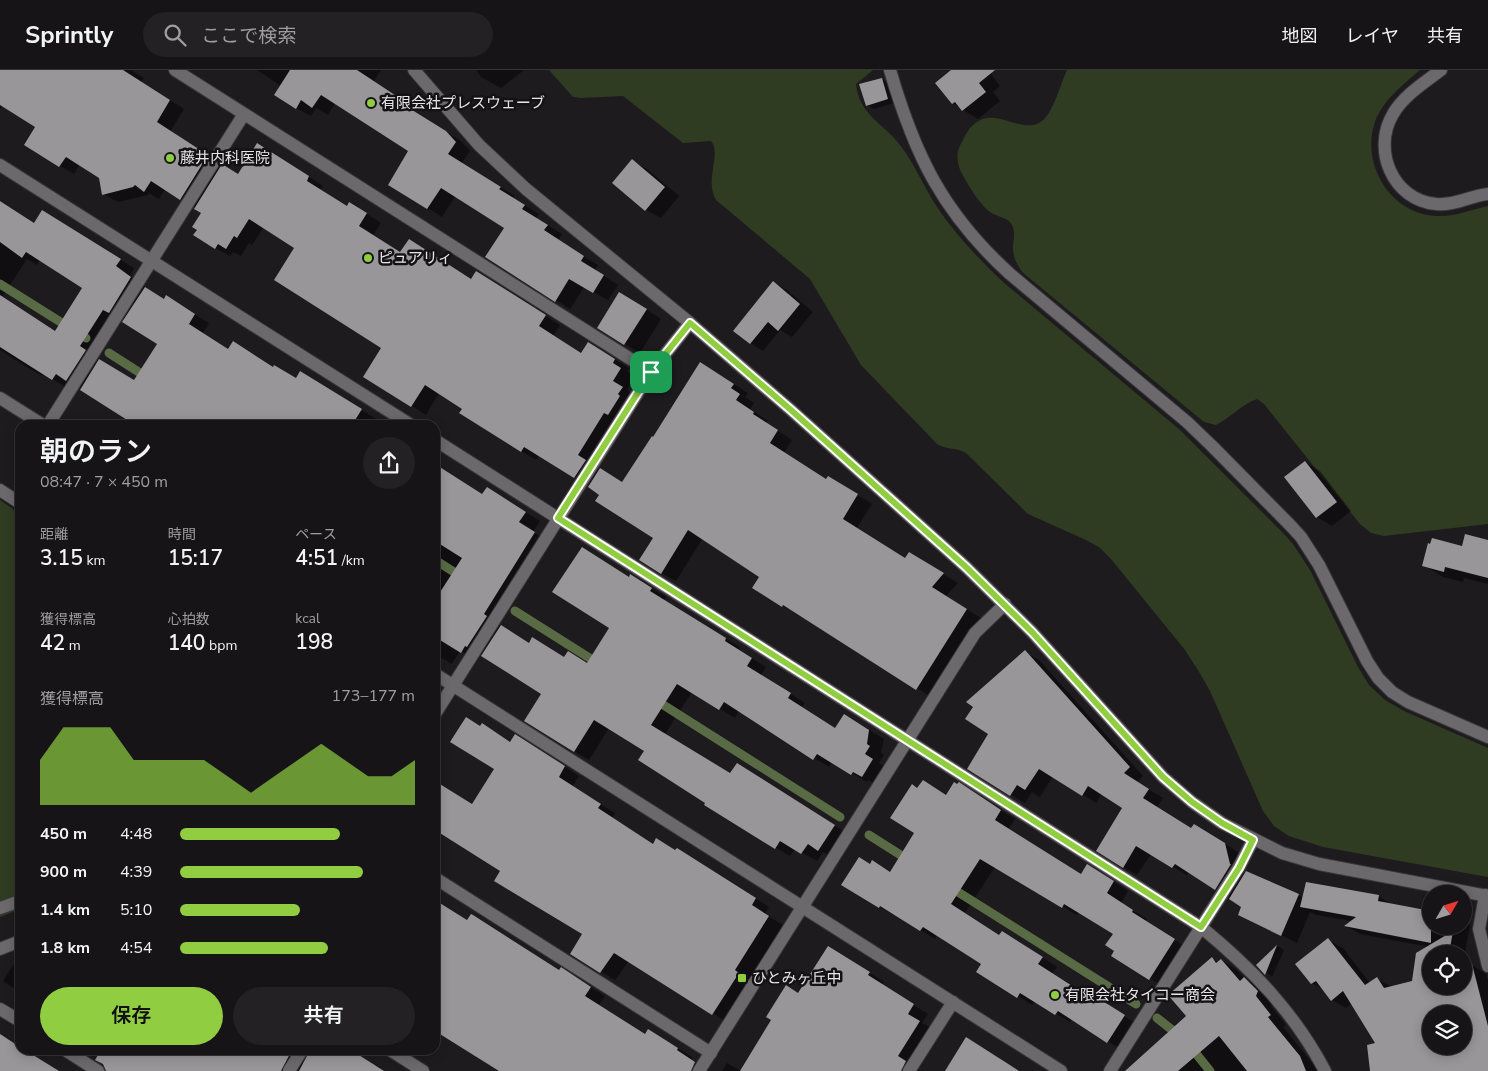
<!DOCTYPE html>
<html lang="ja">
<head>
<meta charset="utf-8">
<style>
	body { margin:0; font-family:"Nunito Sans","Noto Sans JP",sans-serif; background:#232124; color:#f1f3f6; height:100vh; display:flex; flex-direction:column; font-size:19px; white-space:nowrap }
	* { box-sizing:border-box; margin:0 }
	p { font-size:16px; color:#9e9ea1 }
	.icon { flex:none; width:28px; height:28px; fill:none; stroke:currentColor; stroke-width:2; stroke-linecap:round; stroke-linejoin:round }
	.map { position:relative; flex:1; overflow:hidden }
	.panel { position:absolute; left:15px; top:350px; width:425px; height:635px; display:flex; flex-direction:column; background:#161417; border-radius:15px; box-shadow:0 2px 12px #0003,0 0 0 1px #353336 }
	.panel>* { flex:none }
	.needle { width:32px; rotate:51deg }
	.fabs { position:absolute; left:1422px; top:815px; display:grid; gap:10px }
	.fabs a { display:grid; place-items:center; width:50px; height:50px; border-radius:50%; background:#161417; box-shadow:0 2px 12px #0003,0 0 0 1px #353336; font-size:25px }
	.pin { position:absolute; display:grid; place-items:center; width:42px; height:42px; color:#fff; margin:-21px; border-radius:10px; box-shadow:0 2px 8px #0006 }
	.round { display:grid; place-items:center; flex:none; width:52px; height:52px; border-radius:26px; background:#232124 }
	.overview { display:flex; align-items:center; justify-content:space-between; height:85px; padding:0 25px }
	h1 { font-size:28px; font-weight:600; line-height:38px }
	.figures { display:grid; grid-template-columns:repeat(3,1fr); gap:8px; height:85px; padding:5px 25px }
	.figures div { display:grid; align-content:center }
	.figures b { font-size:21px; font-weight:600 }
	.figures small { font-size:14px; font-weight:400 }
	.figures p { font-size:14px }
	.chart { height:140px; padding:10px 25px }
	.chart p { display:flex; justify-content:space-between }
	.chart svg { width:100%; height:90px; margin-top:5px; fill:#90cd41; opacity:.7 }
	.primary-button { display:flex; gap:10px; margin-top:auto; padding:10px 25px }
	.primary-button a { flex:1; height:58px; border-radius:30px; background:#90cd41; color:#111; font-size:20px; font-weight:600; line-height:58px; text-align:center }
	.primary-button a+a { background:#232124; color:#f1f3f6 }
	ul { padding:0 25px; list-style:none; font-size:16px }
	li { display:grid; grid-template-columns:80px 60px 1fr; align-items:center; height:38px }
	li i { height:12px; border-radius:6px; background:#90cd41 }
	header { display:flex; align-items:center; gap:30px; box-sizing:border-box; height:70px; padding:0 25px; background:#161417; border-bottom:1px solid #353336 }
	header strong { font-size:24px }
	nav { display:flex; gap:28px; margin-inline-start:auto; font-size:18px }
	.search { width:350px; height:45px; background:#232124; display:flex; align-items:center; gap:12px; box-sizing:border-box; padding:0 18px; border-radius:28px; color:#9e9ea1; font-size:19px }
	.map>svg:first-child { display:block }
	.green { fill:#2f3c22 }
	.shadow { fill:#0007; fill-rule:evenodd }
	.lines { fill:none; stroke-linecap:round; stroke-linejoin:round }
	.stream { stroke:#586b44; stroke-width:9 }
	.building { fill:#99969a; fill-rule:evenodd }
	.service-casing { stroke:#39373a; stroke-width:14 }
	.minor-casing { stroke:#39373a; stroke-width:14 }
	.tertiary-casing { stroke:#39373a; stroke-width:14 }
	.service { stroke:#6c696d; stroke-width:12 }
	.minor { stroke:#6c696d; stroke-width:12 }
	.tertiary { stroke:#6c696d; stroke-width:12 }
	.route-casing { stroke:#fff; stroke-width:10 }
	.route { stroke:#90cd41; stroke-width:6 }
	.poi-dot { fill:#90cd41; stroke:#151215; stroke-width:2 }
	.labels { text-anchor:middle; stroke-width:5; stroke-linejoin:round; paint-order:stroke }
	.poi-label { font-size:15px; fill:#e5e4e6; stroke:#151215; text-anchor:start }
</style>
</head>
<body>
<header>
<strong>Sprintly</strong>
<div class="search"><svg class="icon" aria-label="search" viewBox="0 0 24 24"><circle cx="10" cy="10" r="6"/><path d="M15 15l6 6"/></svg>ここで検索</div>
<nav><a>地図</a><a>レイヤ</a><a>共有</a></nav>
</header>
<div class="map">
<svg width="1488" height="1001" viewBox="0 0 1488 1001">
	<rect width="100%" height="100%" fill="#1e1b1f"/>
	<g class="green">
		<path d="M549 0H873L856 14C859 45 883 53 900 75 914 93 923 115 935 134 954 163 978 188 1003 212L1180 360 1282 462 1293 474 1310 500 1358 597 1369 615 1385 630 1404 641 1488 678V807L1323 777 1289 766 1274 756 1263 741 1210 621 1198 600 1185 580 1111 489 1099 477 1086 470 1028 444 966 383C956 377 946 380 937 374L861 295 810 209 716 130C704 110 722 84 711 71L683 73 623 26 581 28 573 27Z"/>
		<path d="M1067 0H1420C1403 15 1381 31 1374 55 1362 96 1391 144 1436 146 1454 147 1470 140 1488 136V454L1384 466 1371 463 1360 454 1264 334 1257 329C1242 334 1230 348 1216 355L1204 352 1022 202C1017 194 1013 188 1013 178 1013 170 1016 163 1012 155 1008 147 997 147 990 142 980 135 967 113 961 102 956 90 956 81 963 70 965 66 968 60 971 57 994 32 1021 67 1042 51 1053 43 1061 13 1067 0Z"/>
		<polygon points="0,430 13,439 20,449 20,839 0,847"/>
	</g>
	<g class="shadow">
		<polygon points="0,0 131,0 144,8 141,12 184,39 170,62 239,105 272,83 323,116 320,120 347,137 364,142 381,153 373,165 401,183 472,210 491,211 560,255 553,266 582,284 603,282 629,298 627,302 635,307 627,320 636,326 592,394 623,413 654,368 715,302 748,323 745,327 754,333 750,339 768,351 766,353 792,370 784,383 827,410 843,416 872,434 857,458 906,489 909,484 958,513 946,526 981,548 931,627 798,543 782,536 760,506 703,468 676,511 661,503 655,468 590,416 539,385 536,390 521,381 463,338 439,323 426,345 365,306 382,278 296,177 264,157 252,175 249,173 241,186 233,182 230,186 215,178 198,160 203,143 165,119 159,129 149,123 148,125 118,132 103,124 100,107 80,94 74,104 26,75 37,57 3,35 0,40"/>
		<polygon points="257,0 381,0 374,11 412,36 410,39 461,71 470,81 462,93 515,126 513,128 539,144 536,148 562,164 558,170 598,195 595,200 618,215 608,230 584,217 570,239 556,230 506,157 456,125 442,147 389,114 410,81 335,33 328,45 316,38 311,46 296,38 281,16"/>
		<polygon points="476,0 524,0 501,18 481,7"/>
		<polygon points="953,0 988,0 1000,16 993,22 1000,31 978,49 963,40 953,33 937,13"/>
		<polygon points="882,9 889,13 894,33 874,39 867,35"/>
		<polygon points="632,91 647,99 679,126 661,148 646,140 613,113"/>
		<path d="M0 130 35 154 57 150 134 198 130 206 145 217 144 218 165 230 181 236 209 253 203 263 229 280 234 272 274 298 296 309 301 302 376 349 372 355H130L132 352 71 312 67 318 44 304 43 306 28 298 0 280ZM27 189 37 195 40 190 83 218 56 262 2 227ZM118 247 158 274 134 312 93 286Z"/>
		<polygon points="774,213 787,220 813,242 792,267 780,260 763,281 750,273"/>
		<polygon points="635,232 661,249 640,283 598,258"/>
		<polygon points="1305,392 1320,401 1351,441 1332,456 1317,447 1285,408"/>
		<polygon points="435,395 483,425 502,427 540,451 533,462 549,471 498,554 530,574 565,588 587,594 610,558 629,508 645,514 666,527 664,531 740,577 739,580 766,597 761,605 805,633 802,637 836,659 859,654 884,669 881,683 884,685 879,693 887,698 877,715 868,710 867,712 832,691 829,697 739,640 735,648 692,622 665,664 731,705 752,703 848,764 833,788 823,782 817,791 795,779 790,786 776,778 706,734 707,732 645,681 609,658 589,690 574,681 542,624 480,583 476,590 460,581 452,594 435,584 435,474 448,453 435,445"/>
		<polygon points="1488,471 1488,514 1464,508 1463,512 1443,507 1424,495 1463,477"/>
		<path d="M1025 582 1039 590 1143 706 1137 712 1163 728 1157 737 1192 760 1209 763 1239 783 1243 803 1246 804 1247 802 1304 828 1378 826 1393 835 1431 842V856H1464V851L1470 855 1464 889V884H1431V916H1464V897L1472 895 1486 904 1488 910V1001H1379L1377 974 1352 933 1346 938 1332 930 1324 920 1312 913 1328 870 1343 878 1370 913 1377 909 1392 917 1413 912 1429 877 1360 864 1346 856 1352 851 1316 845 1310 842 1297 873 1240 845 1243 837 1231 828 1189 802 1187 805 1151 784 1137 805 1123 797 1124 737 1102 723 1096 733 1053 706 1040 727 1032 722 1025 733 969 698 989 664ZM1431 944H1464V976H1431Z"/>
		<polygon points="481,657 497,663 511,673 530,674 579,706 572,717 615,743 612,748 653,775 754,827 769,837 765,844 783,855 749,910 752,912 727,952 629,891 615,910 571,883 584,864 502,801 435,759 435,711 473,735 496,699"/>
		<polygon points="918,719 938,720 947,726 973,723 1015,749 1008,760 1082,806 1102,804 1128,821 1121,833 1147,849 1146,851 1189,879 1164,917 1113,885 1115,881 1114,864 1079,842 1077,845 995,797 964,844 1000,866 1017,871 1057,897 1052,903 1139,955 1122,980 1072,949 1070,952 1035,931 1032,935 1018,926 983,894 937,865 935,869 895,844 894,845 879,837 870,795 891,802 915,763"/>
		<polygon points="435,830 468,851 560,901 576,908 605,926 599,935 646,965 663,969 692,987 691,990 701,996 698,1001 501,1001 435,959"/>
		<polygon points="1278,876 1284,880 1272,907 1258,895"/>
		<polygon points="844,886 884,912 882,915 928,944 922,953 934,960 912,996 920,1001 722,1001 727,993 741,1001 799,924"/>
		<polygon points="1212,889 1218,892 1221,890 1237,900 1244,908 1260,918 1273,931 1271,936 1286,955 1283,957 1314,995 1317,1001 1135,1001 1188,946"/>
		<polygon points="14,894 20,897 20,922 3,911"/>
		<polygon points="103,980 350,980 384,1001 107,1001 107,997 97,989"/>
	</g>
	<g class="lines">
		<g class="stream">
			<polyline points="0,214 86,268"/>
			<polyline points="109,283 148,308"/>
			<polyline points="435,490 462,507"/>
			<polyline points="515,541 599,594"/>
			<polyline points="654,629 840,747"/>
			<polyline points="869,765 910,791"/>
			<polyline points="950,817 1136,934"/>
			<polyline points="1157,948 1181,967"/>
			<polyline points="1190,976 1210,1001"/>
		</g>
	</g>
	<g class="building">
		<polygon points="0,0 123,0 170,30 157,52 208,85 180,130 151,111 144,122 135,115 133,117 102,125 99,108 66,87 59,97 24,75 35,57 0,35"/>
		<polygon points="290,0 357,0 398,27 396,30 446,61 456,72 448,84 501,117 499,119 525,135 522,139 548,155 544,160 584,186 581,191 604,205 593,223 569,209 555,232 485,187 504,158 441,118 427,139 388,115 408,81 321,25 312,38 301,30 296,39 274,25"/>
		<polygon points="951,0 995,0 979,13 986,22 962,41 955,32 952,34 935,13"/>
		<polygon points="882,8 888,29 866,36 859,14"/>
		<polygon points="257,73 309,106 307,111 347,136 349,132 367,143 359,156 400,182 409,169 471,209 476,201 546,245 539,256 581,283 588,272 615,289 613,293 621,298 613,311 623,317 618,324 620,326 608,345 604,343 578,385 586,390 574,408 524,377 521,382 459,343 462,339 425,315 411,337 363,307 381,278 274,210 294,178 249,149 237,168 234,166 226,179 218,174 215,179 193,165 197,160 192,157 201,143 194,139 222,94 238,104"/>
		<polygon points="632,89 665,117 645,141 612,113"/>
		<polygon points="0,131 34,153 42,140 121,189 116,196 131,207 109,243 103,240 80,276 86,280 66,311 56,304 52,310 0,277 0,225 55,261 82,218 26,182 22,188 0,172"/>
		<polygon points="773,211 800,234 778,261 768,252 750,274 733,261"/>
		<polygon points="145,217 164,229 166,225 195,244 189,254 228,279 233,271 273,297 274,295 296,308 300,301 362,339 352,355 135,355 80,320 99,289 134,310 157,274 122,252"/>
		<polygon points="619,222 647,239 624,275 597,258"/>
		<polygon points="700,292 734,314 731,318 740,324 736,330 754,342 753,344 778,360 770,373 826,409 828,406 858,424 843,449 905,488 909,482 944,503 932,517 967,539 916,620 783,535 782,537 752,518 759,507 688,460 661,504 639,490 653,468 595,431 599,425 588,417 600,398 622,412 652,366 653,367"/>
		<polygon points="1305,391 1337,432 1316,448 1284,407"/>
		<polygon points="435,394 482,424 487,417 526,442 519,452 535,462 484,544 487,546 467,577 465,576 461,583 435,567 435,530 462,488 435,471"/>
		<polygon points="1465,464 1488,470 1488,508 1445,497 1444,502 1422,496 1428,473 1430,474 1432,468 1462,476"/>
		<polygon points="582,477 629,507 630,504 652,518 650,521 726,568 725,571 752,588 747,596 791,623 788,628 835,658 844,644 869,660 867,674 870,676 865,684 873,689 862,707 853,702 851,705 817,684 813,690 724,632 719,640 677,614 651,655 730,703 737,693 835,755 818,781 808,774 801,784 780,771 775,779 704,735 705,733 638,690 644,681 594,650 574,682 524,651 541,624 481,586 501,555 529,573 532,567 564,587 568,581 587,593 609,558 552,522"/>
		<polygon points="1025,580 1130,697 1124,703 1149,719 1143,728 1191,758 1194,754 1225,773 1230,794 1231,794 1215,820 1175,794 1172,798 1136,776 1123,798 1096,781 1122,738 1088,716 1082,726 1039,699 1025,720 1017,715 1010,726 967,699 988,664 965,649 973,637 966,632"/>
		<polygon points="466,647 480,656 482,653 510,672 515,664 565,696 559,707 601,734 598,738 653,774 656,768 675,780 677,778 756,828 752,835 769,846 735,900 739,903 712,945 614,883 600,903 570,884 582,864 494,811 500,801 435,760 435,711 472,734 494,699 450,672"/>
		<polygon points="923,710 946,725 954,712 957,714 959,712 1001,740 995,750 1081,804 1087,794 1114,811 1107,823 1133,840 1132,842 1175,869 1149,910 1111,886 1114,881 1105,875 1113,864 1064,834 1062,838 980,789 951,834 999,865 1002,861 1043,887 1038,894 1088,926 1090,923 1125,945 1107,973 1058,941 1055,945 1020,923 1017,928 976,902 981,894 923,857 920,861 880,836 879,838 841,815 859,787 870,794 872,790 890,802 914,763 890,748 912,714 917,718"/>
		<polygon points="1246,801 1299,824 1281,866 1238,845 1241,837 1229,829"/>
		<polygon points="1306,812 1379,825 1378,831 1431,841 1431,873 1344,856 1356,847 1300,837"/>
		<polygon points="435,830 467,850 471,844 473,845 559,900 561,897 591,917 585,926 645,964 648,959 678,978 677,980 695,992 691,1001 499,1001 435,961"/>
		<path d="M1453 861 1449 884H1431V916H1464V896L1472 894 1488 956V1001H1370L1367 975 1375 973 1343 921 1331 931 1316 911 1311 914 1295 894 1328 868 1365 915 1377 907 1384 918 1412 911 1416 883ZM1431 944H1464V976H1431Z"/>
		<polygon points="1277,875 1265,905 1256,895"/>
		<polygon points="828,876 870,902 868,905 914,934 908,944 920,951 898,986 906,991 901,1001 740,1001 771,950 766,947 786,915 798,923"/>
		<polygon points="1212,887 1216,893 1221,889 1240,911 1244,907 1258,921 1256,926 1271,945 1268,947 1300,986 1306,1001 1247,1001 1219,966 1178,1001 1125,1001 1186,946 1168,925"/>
		<polygon points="0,964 20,977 20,980 25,980 59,1001 0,1001"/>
		<polygon points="966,967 1019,1001 945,1001"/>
		<polygon points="101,980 292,980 281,1001 106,1001 103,994 95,990"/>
		<polygon points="310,980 351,980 384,1001 299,1001"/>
	</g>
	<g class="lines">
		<defs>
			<g id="service">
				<polyline points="0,420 20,433"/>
				<polyline points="0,838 20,831"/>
			</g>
			<g id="minor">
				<polyline points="175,0 651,302"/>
				<path d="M890 0C915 86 943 143 1010 204L1187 352 1212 376 1290 455 1301 467 1319 495 1367 591 1378 608 1392 622 1408 632 1488 667"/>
				<path d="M1441 0C1425 12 1403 26 1393 44 1372 79 1392 130 1436 134 1454 136 1470 126 1488 124"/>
				<polyline points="0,95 411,355"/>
				<polyline points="0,328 43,355"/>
				<polyline points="48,355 244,44"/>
				<path d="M435 370 1201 857C1252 899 1294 942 1325 1001"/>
				<polyline points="435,604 1061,1001"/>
				<polyline points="435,644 651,302 690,253"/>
				<polyline points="435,808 711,983"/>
				<polyline points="1485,825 1479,859 1488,896"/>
				<polyline points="0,879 20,871"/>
				<polyline points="0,939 20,951"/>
				<polyline points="65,980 98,1001"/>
				<polyline points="390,980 423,1001"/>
				<polyline points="289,1001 302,980"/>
				<polyline points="909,1001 953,932"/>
				<polyline points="1110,1001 1239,797 1253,770"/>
			</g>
			<g id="tertiary">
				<polyline points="414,0 479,75 526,119 690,253 791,340 966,497 1032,562 1163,707 1192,732 1222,753 1282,783 1319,794 1488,826"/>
				<polyline points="699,1001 975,563 1005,534"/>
			</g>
		</defs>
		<use href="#service" class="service-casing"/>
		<use href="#minor" class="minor-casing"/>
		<use href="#tertiary" class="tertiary-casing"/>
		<use href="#service" class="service"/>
		<use href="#minor" class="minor"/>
		<use href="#tertiary" class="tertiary"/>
	</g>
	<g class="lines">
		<defs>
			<polygon id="route" points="690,253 791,340 966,497 1032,562 1163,707 1192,732 1222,753 1253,770 1239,798 1201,857 558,448 651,302"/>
		</defs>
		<use href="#route" class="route-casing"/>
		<use href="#route" class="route"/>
	</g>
	<g class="poi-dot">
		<circle cx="371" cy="33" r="5"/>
		<circle cx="170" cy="88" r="5"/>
		<circle cx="368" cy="188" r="5"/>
		<rect x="737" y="903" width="10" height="10" rx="2.5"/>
		<circle cx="1055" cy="925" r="5"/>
	</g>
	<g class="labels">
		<g class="poi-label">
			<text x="381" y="38">有限会社プレスウェーブ</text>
			<text x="180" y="93">藤井内科医院</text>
			<text x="378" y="193">ピュアリィ</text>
			<text x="752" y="913">ひとみヶ丘中</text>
			<text x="1065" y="930">有限会社タイコー商会</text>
		</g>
	</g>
</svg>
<div class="fabs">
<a><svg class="needle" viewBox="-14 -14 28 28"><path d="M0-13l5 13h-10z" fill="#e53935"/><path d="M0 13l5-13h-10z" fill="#9e9ea1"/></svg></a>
<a><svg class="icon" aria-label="locate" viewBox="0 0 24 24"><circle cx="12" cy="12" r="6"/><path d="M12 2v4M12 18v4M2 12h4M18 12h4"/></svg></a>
<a><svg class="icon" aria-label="layers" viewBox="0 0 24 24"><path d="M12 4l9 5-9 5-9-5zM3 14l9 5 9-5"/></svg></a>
</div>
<div class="pin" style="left:651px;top:302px;background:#1e9e55"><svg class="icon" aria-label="arrive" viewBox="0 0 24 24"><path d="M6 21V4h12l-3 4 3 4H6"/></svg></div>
<section class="panel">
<div class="overview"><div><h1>朝のラン</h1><p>08:47 · 7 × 450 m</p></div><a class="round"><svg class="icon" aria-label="share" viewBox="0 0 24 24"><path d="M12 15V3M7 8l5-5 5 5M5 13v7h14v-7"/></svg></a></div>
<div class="figures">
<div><p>距離</p><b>3.15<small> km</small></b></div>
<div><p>時間</p><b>15:17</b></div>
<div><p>ペース</p><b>4:51<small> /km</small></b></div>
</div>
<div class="figures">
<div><p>獲得標高</p><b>42<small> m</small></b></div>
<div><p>心拍数</p><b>140<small> bpm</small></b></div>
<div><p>kcal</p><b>198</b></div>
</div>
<div class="chart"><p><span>獲得標高</span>173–177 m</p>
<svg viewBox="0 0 160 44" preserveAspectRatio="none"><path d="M0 44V22L10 6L20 6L30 6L40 22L50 22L60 22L70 22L80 30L90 38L100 30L110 22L120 14L130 22L140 30L150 30L160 22V44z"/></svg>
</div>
<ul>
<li><b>450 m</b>4:48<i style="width:68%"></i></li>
<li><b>900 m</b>4:39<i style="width:78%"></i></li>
<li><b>1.4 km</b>5:10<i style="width:51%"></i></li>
<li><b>1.8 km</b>4:54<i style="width:63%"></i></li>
</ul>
<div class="primary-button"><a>保存</a><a>共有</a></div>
</section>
</div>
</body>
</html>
